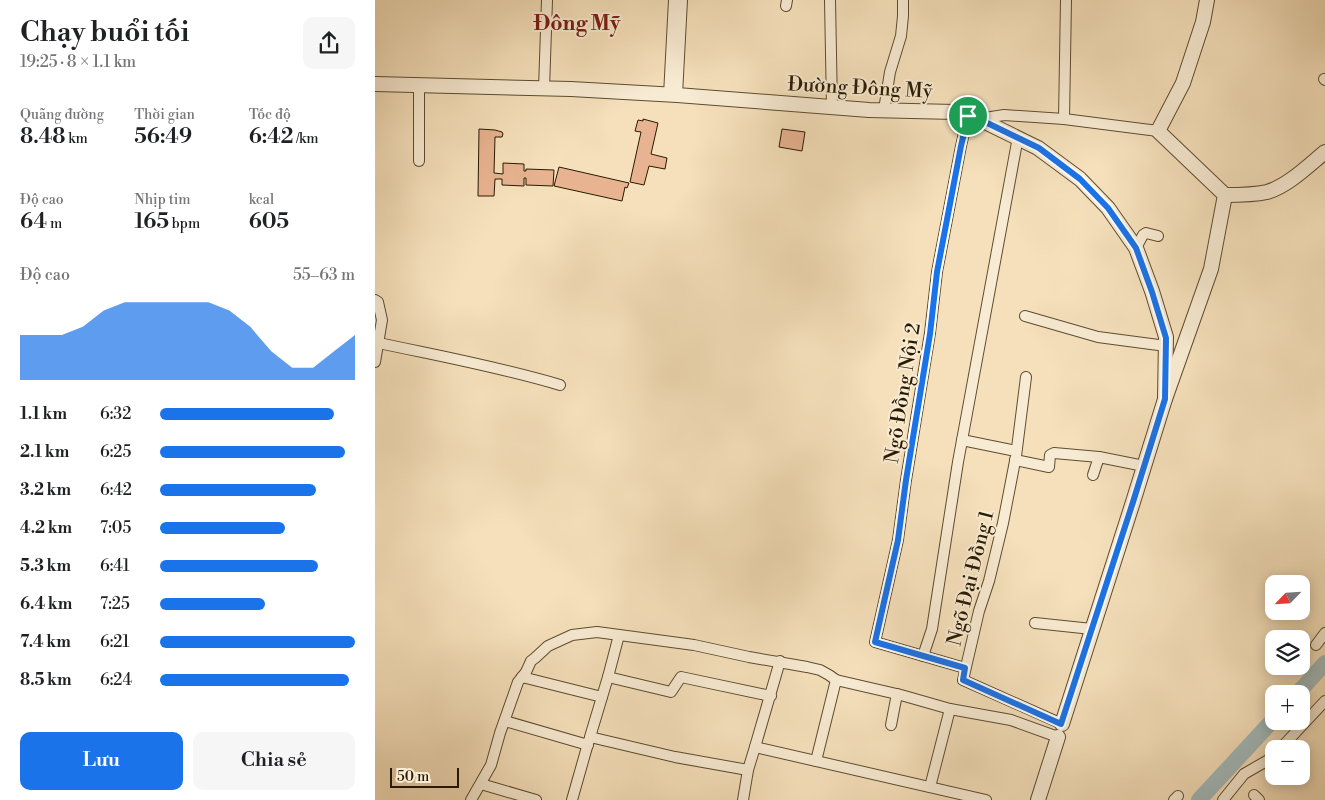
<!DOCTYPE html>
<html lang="vi">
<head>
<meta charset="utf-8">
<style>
	body { margin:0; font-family:"Libre Bodoni",serif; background:#f6f6f6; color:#202124; height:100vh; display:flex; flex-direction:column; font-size:19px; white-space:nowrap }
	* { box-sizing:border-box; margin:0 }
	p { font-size:16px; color:#757577 }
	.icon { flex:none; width:28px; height:28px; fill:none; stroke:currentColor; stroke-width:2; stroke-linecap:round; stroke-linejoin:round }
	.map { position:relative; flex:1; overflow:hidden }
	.sheet { display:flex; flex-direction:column; background:#fff; width:375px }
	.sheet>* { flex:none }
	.needle { width:32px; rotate:245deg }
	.controls { position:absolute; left:890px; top:575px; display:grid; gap:10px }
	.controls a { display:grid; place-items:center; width:45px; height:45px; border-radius:10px; background:#fff; box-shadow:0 2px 12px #0003; font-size:25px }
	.scale { position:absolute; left:15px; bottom:12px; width:69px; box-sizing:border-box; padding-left:5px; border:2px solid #2a1a01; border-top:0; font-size:14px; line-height:18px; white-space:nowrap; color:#2a1a01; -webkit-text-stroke:4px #f8ebd3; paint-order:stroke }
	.pin { position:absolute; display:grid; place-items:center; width:42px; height:42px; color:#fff; margin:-21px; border:2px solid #fff; border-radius:50%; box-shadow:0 1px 5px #0007 }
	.round { display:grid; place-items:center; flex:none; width:52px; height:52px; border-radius:10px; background:#f6f6f6 }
	.headline { display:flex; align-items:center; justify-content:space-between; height:85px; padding:0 20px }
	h1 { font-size:28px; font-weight:600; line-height:38px }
	.figures { display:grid; grid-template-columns:repeat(3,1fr); gap:8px; height:85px; padding:5px 20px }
	.figures div { display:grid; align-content:center }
	.figures b { font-size:21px; font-weight:600 }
	.figures small { font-size:14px; font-weight:400 }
	.figures p { font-size:14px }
	.chart { height:140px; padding:10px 20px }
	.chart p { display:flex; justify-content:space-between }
	.chart svg { width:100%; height:90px; margin-top:5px; fill:#1a73e8; opacity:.7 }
	.button { display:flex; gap:10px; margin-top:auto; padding:10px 20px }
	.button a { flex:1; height:58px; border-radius:10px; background:#1a73e8; color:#fff; font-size:20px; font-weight:600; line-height:58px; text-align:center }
	.button a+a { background:#f6f6f6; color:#202124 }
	ul { padding:0 20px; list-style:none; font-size:16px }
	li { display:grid; grid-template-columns:80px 60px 1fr; align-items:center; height:38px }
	li i { height:12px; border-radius:6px; background:#1a73e8 }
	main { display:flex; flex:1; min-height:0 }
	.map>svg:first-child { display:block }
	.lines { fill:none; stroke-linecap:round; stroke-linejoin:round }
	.river { stroke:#a2babc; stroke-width:16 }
	.building { fill:#e8b390; stroke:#2a1a01 }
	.minor-casing { stroke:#5d4c30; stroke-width:12 }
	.tertiary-casing { stroke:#5d4c30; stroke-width:16 }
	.minor { stroke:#f8ebd3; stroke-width:10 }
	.tertiary { stroke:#f8ebd3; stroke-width:14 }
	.route-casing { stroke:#fff; stroke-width:10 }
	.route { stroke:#1a73e8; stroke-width:6 }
	.labels { text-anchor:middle; stroke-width:4; stroke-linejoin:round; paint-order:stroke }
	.street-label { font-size:20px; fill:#2a1a01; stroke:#f8ebd3 }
	.neighbourhood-label { font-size:21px; font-weight:bold; fill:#7a1f14; stroke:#f8ebd3 }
</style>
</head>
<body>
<main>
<section class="sheet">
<div class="headline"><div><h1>Chạy buổi tối</h1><p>19:25 · 8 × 1.1 km</p></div><a class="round"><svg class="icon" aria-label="share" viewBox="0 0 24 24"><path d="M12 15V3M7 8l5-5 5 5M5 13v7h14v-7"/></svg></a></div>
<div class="figures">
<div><p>Quãng đường</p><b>8.48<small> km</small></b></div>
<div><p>Thời gian</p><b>56:49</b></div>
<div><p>Tốc độ</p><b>6:42<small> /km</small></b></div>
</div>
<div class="figures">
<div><p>Độ cao</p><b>64<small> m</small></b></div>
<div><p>Nhịp tim</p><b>165<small> bpm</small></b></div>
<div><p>kcal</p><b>605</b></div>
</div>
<div class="chart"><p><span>Độ cao</span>55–63 m</p>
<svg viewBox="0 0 160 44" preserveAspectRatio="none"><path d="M0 44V22L10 22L20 22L30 18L40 10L50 6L60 6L70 6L80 6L90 6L100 10L110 18L120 30L130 38L140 38L150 30L160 22V44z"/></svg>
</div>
<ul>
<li><b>1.1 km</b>6:32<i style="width:89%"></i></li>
<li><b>2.1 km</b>6:25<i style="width:95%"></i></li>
<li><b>3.2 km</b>6:42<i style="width:80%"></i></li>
<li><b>4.2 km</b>7:05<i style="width:64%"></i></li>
<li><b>5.3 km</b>6:41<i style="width:81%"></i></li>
<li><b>6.4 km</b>7:25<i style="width:54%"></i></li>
<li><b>7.4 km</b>6:21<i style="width:100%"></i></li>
<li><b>8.5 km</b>6:24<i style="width:97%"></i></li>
</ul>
<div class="button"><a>Lưu</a><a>Chia sẻ</a></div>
</section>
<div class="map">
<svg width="950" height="800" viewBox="0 0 950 800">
	<rect width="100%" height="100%" fill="#f5e0bb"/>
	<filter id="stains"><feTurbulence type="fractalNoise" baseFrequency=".004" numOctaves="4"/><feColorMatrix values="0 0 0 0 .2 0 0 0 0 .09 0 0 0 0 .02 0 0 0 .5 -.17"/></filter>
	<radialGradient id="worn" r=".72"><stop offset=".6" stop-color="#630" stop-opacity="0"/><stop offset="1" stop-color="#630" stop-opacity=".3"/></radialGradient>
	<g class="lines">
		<g class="river">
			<polyline points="922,694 950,663"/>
			<polyline points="824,800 899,719"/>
		</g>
	</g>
	<g class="building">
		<polygon points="268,119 283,123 276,154 292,158 290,169 274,166 269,185 255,182 266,132 260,131 263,120 268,121"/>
		<polygon points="104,129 120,130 127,132 128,134 127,137 120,137 119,173 128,174 128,163 149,164 149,171 151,171 151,169 179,170 178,186 151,185 151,178 149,178 149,186 127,185 127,179 120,179 119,196 103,196"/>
		<polygon points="407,129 430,132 427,151 404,147"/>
		<polygon points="184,167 254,183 252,188 250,187 247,201 179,186"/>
	</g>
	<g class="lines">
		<defs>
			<g id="minor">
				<polyline points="455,0 457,107"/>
				<polyline points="411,6 412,0"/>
				<polyline points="949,79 950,80"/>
				<polyline points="44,85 44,161"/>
				<polyline points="169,89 172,0"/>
				<polyline points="294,95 299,0"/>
				<polyline points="302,95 307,0"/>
				<polyline points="509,110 515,72 526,36 528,16 528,0"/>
				<polyline points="604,119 629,115 689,119 783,131"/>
				<polyline points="689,119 691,0"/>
				<polyline points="761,248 768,235 771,233 783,236"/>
				<polyline points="0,300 3,302 7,320 0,362"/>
				<polyline points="650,316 723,337 791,346"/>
				<path d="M4 343C64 356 125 367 185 385"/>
				<polyline points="651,377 641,456 628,523 614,581 604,611 588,680 687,724"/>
				<polyline points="587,440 641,451"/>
				<polyline points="640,460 674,467 675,455 679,453 724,457"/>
				<polyline points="718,475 724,457 769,466"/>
				<polyline points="660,623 717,629"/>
				<polyline points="244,635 233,677 215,737 300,757 373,770 380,747 611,800"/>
				<polyline points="941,645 950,633"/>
				<polyline points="548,656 557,629 583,462 643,137"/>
				<polyline points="590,668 500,642 523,540 531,480 555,333 562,272 586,146 593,116"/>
				<polyline points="147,677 227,697"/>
				<polyline points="233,677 296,692 306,677 396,696"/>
				<polyline points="130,721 213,745"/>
				<polyline points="516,725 522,694"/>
				<polyline points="380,747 405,661"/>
				<polyline points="905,749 950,701"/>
				<polyline points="441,761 461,680"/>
				<polyline points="106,784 161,800"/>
				<polyline points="555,787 575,709"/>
				<polyline points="879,795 884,800"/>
				<polyline points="96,800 116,765 125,733 143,682 151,672 156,661 160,658 173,646 197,635 222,632 319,645 374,657 432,667 445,670 454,675 461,680 526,695 575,709 636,720 683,737"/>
				<polyline points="197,800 214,740"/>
				<polyline points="368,800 373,770"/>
				<polyline points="799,800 803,796"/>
				<polyline points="848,800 869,774 895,759 899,755"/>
			</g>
			<g id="tertiary">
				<polyline points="0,84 196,89 302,95 494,110 580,112 604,119 663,148 705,179 733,208 761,248 777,291 791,337 790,399"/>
				<path d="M850 195C864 195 878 195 892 192 913 186 934 165 950 152"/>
				<polyline points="687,724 758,502 790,399 836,269 850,195 783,131 808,83 828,22 832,0"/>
				<polyline points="663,800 683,737"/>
			</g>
		</defs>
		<use href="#minor" class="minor-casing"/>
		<use href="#tertiary" class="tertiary-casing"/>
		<use href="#minor" class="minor"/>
		<use href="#tertiary" class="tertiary"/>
	</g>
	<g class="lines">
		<defs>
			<polygon id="route" points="593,116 604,119 664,148 705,179 733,208 761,248 777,292 791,338 790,399 758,502 686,724 588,680 590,668 500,642 523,540 531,480 555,334 562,272 586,146"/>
		</defs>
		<use href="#route" class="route-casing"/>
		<use href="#route" class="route"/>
	</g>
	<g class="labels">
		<g class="street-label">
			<text transform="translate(485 87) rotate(3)" y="7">Đường Đông Mỹ</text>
			<text transform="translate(527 393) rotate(-81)" y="7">Ngõ Đồng Nội 2</text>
			<text transform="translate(595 578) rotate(-76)" y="7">Ngõ Đại Đồng 1</text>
		</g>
		<g class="neighbourhood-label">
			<text x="202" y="30">Đông Mỹ</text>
		</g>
	</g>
	<rect width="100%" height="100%" filter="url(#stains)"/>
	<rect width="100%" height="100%" fill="url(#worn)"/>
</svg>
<div class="controls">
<a><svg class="needle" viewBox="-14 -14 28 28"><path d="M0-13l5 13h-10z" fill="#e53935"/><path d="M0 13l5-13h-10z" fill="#757577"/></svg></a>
<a><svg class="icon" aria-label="layers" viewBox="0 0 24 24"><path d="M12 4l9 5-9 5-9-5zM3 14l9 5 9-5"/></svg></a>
<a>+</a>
<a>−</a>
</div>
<div class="scale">50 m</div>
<div class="pin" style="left:593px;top:116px;background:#1e9e55"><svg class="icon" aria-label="arrive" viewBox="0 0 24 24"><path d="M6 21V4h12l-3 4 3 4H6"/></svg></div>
</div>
</main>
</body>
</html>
